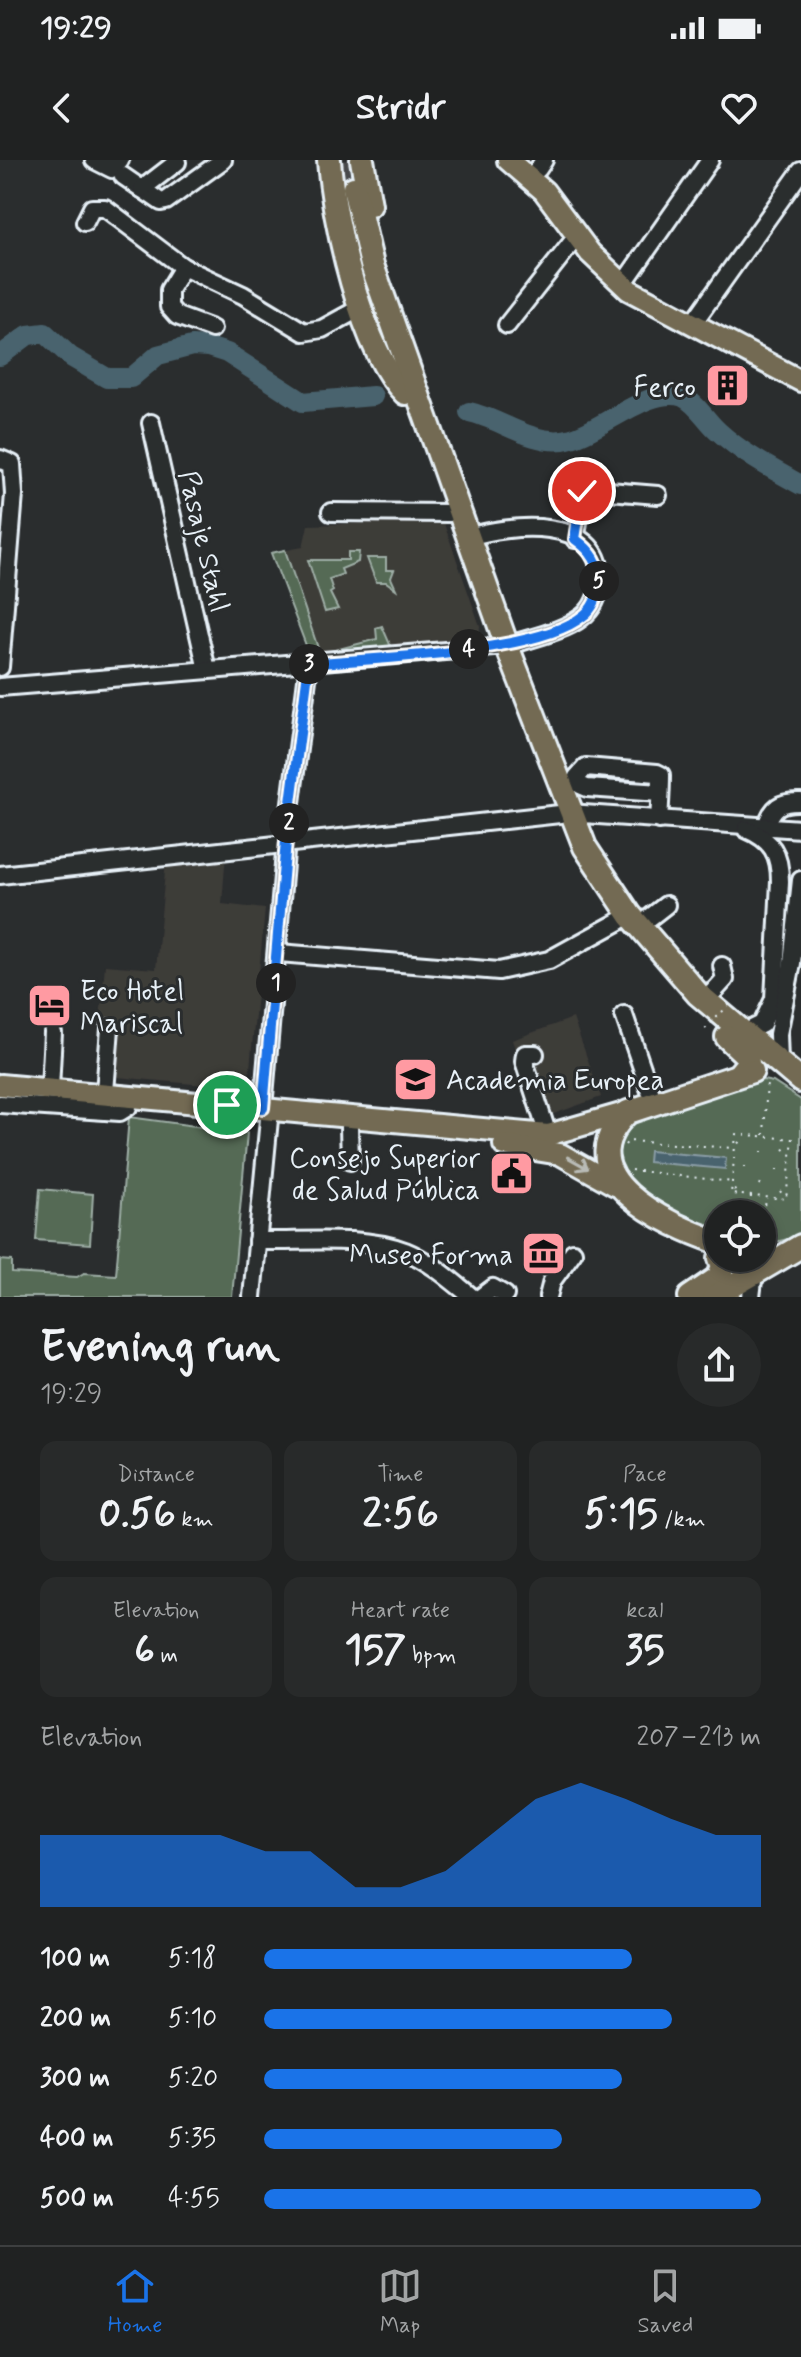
<!DOCTYPE html>
<html lang="en">
<head>
<meta charset="utf-8">
<style>
	body { margin:0; font-family:Mynerve,sans-serif; background:#282a2a; color:#f1f3f6; height:100vh; display:flex; flex-direction:column; font-size:30px; white-space:nowrap }
	* { box-sizing:border-box; margin:0 }
	p { font-size:26px; color:#a2a4a5 }
	.icon { flex:none; width:44px; height:44px; fill:none; stroke:currentColor; stroke-width:2; stroke-linecap:round; stroke-linejoin:round }
	.map { position:relative; height:1137px; overflow:hidden }
	.panel { display:flex; flex-direction:column; background:#202222; flex:1 }
	.panel>* { flex:none }
	.controls { position:absolute; left:704px; top:1040px; display:grid; gap:16px }
	.controls a { display:grid; place-items:center; width:72px; height:72px; border-radius:50%; background:#202222; box-shadow:0 4px 12px #0003,0 0 0 2px #3d3f40; font-size:40px }
	.pin { position:absolute; display:grid; place-items:center; width:68px; height:68px; color:#fff; margin:-34px; border:4px solid #fff; border-radius:50%; box-shadow:0 2px 8px #0007 }
	.km { position:absolute; width:40px; height:40px; margin:-20px; border-radius:50%; background:#222; color:#fff; font-size:22px; line-height:40px; text-align:center }
	.round { display:grid; place-items:center; flex:none; width:84px; height:84px; border-radius:42px; background:#282a2a }
	.headline { display:flex; align-items:center; justify-content:space-between; height:136px; padding:0 40px }
	h1 { font-size:44px; font-weight:700; line-height:60px }
	.stats { display:grid; grid-template-columns:repeat(3,1fr); gap:12px; height:136px; padding:8px 40px }
	.stats div { display:grid; align-content:center; border-radius:16px; background:#282a2a; text-align:center }
	.stats b { font-size:40px; font-weight:700 }
	.stats small { font-size:22px; font-weight:400 }
	.stats p { font-size:22px }
	.chart { height:224px; padding:16px 40px }
	.chart p { display:flex; justify-content:space-between }
	.chart svg { width:100%; height:144px; margin-top:8px; fill:#1a73e8; opacity:.7 }
	ul { padding:0 40px; list-style:none; font-size:26px }
	li { display:grid; grid-template-columns:128px 96px 1fr; align-items:center; height:60px }
	li i { height:20px; border-radius:10px; background:#1a73e8 }
	.status { display:flex; justify-content:space-between; align-items:center; height:56px; padding:0 40px; background:#202222; direction:ltr }
	.status svg { height:22px; fill:currentColor }
	header { display:flex; justify-content:space-between; align-items:center; height:104px; padding:0 40px; background:#202222; font-size:36px; font-weight:700 }
	.tab-bar { display:flex; justify-content:space-around; align-items:center; height:112px; border-top:2px solid #3d3f40; background:#202222; font-size:22px; color:#a2a4a5 }
	.tab-bar a { display:grid; justify-items:center; gap:4px }
	.tab-bar .current { color:#1a73e8 }
	.map>svg:first-child { display:block }
	.built { fill:#3e3c39 }
	.green { fill:#556a55; stroke:#9eaea6; stroke-width:2 }
	.water { fill:#4a636e; stroke:#899ca5; stroke-width:2 }
	.lines { fill:none; stroke-linecap:round; stroke-linejoin:round }
	.river { stroke:#4a636e; stroke-width:20 }
	.highway-tunnel { stroke:#464a4c; stroke-width:22; stroke-dasharray:22 11; stroke-linecap:butt }
	.minor-casing { stroke:#e8f1f8; stroke-width:22 }
	.major-casing { stroke:#e8f1f8; stroke-width:26 }
	.highway-casing { stroke:#e8f1f8; stroke-width:28 }
	.path { stroke:#e8f1f8; stroke-width:2; stroke-dasharray:2 6; stroke-linecap:butt }
	.minor { stroke:#2a2d2e; stroke-width:16 }
	.major { stroke:#736b52; stroke-width:20 }
	.highway { stroke:#736b52; stroke-width:22 }
	.path-bridge { stroke:#e8f1f8; stroke-width:2; stroke-dasharray:2 6; stroke-linecap:butt }
	.oneway { stroke:#b9bbb6 }
	.route-casing { stroke:#fff; stroke-width:16 }
	.route { stroke:#1a73e8; stroke-width:10 }
	.labels { text-anchor:middle; stroke-width:6; stroke-linejoin:round; paint-order:stroke }
	.poi-label { font-size:28px; fill:#e8f1f8; stroke:#2a2d2e; text-anchor:end }
	.street-label { font-size:28px; fill:#e8f1f8; stroke:#2a2d2e }
</style>
</head>
<body>
<div class="status"><b>19:29</b><svg viewBox="0 0 49 12"><path d="M0 12V9h3v3zM5 12V6h3v6zM10 12V3h3v9zM15 12V0h3v12zM26 1h20v11H26zM47 4h2v5h-2z"/></svg></div>
<header><svg class="icon" aria-label="back" viewBox="0 0 24 24"><path d="M15 5l-7 7 7 7"/></svg>Stridr<svg class="icon" aria-label="heart" viewBox="0 0 24 24"><path d="M12 20l-8-8c-3-5 5-10 8-4 3-6 11-1 8 4z"/></svg></header>
<div class="map">
<svg width="801" height="1137" viewBox="0 0 801 1137">
	<rect width="100%" height="100%" fill="#2a2d2e"/>
	<filter id="ink" filterUnits="userSpaceOnUse"><feTurbulence type="fractalNoise" baseFrequency=".0125" numOctaves="2"/><feDisplacementMap in="SourceGraphic" scale="16" xChannelSelector="R" yChannelSelector="G"/><feConvolveMatrix kernelMatrix="1 2 1 2 8 2 1 2 1" color-interpolation-filters="sRGB"/></filter>
	<g filter="url(#ink)">
		<g class="built">
			<polygon points="443,361 480,466 479,477 470,482 310,496 271,393 303,387 308,365"/>
			<polygon points="226,693 222,744 265,749 248,929 95,915 105,805 156,809 166,701"/>
			<polygon points="573,858 601,937 540,959 512,880"/>
		</g>
		<g class="green">
			<polygon points="285,390 320,494 377,479 376,468 382,466 392,489 310,496 271,393"/>
			<polygon points="348,392 359,392 358,402 341,409 343,414 329,419 333,431 330,433 338,449 325,452 308,400 348,400"/>
			<polygon points="367,398 386,398 386,410 394,410 391,418 396,429 386,422 376,422"/>
			<polygon points="763,920 773,922 801,940 801,1076 762,1085 762,1054 718,1054 718,1079 626,1025 614,991 626,970 639,961"/>
			<polygon points="129,957 247,973 232,1137 0,1137 0,1100 12,1101 12,1113 77,1117 84,1113 116,1115"/>
			<polygon points="40,1029 93,1034 90,1084 36,1080"/>
		</g>
		<polygon class="water" points="649,991 726,998 725,1009 648,1002"/>
		<g class="lines">
			<g class="river">
				<polyline points="0,196 28,175 45,173 71,197 107,218 131,218 158,195 192,186 208,187 227,193 303,242 373,236"/>
				<path d="M469 252C499 258 530 284 563 280 597 276 648 224 683 237 697 243 707 262 718 271 743 294 772 309 801 325"/>
			</g>
			<polyline class="highway-tunnel" points="351,0 354,28"/>
			<defs>
				<g id="minor">
					<polyline points="94,0 112,9 120,0"/>
					<polyline points="538,9 544,0"/>
					<polyline points="123,16 161,42 166,41 223,0"/>
					<polyline points="142,29 177,2"/>
					<polyline points="85,62 92,48 105,48 183,107 243,135 304,172 322,169 362,147"/>
					<polyline points="183,107 169,130 169,147 177,156 212,169"/>
					<polyline points="628,117 710,0"/>
					<polyline points="698,156 801,11"/>
					<polyline points="507,165 577,76"/>
					<polyline points="151,263 207,510"/>
					<polyline points="0,299 12,304 14,334 0,507"/>
					<polyline points="331,352 449,353"/>
					<polyline points="575,379 584,329 658,335"/>
					<path d="M0 527 507 486C530 478 563 472 582 457 594 448 599 434 600 419 602 354 507 365 469 377"/>
					<path d="M659 660C660 645 661 630 661 615L657 613 586 607 577 617 580 625 587 628 660 633"/>
					<path d="M766 667C772 647 780 641 801 642"/>
					<polyline points="0,715 569,653 801,669"/>
					<polyline points="639,766 666,745"/>
					<polyline points="279,793 499,811 549,800 620,761"/>
					<polyline points="705,841 725,819 722,806"/>
					<polyline points="624,855 654,943"/>
					<path d="M742 874 762 864 774 839 780 721C780 694 772 680 746 669"/>
					<polyline points="535,894 525,894 524,901 548,975"/>
					<polyline points="779,902 778,874 792,803 801,720"/>
					<polyline points="50,928 53,873"/>
					<polyline points="105,932 110,868"/>
					<polyline points="0,944 120,952 128,947"/>
					<polyline points="263,948 286,681 309,504"/>
					<polyline points="349,967 350,1001"/>
					<path d="M257 1081C304 1082 361 1075 405 1091 430 1101 452 1121 472 1137"/>
					<polyline points="252,1137 269,959"/>
					<polyline points="481,1137 493,1128 505,1135"/>
					<polyline points="548,1137 552,1121 573,1092"/>
					<polyline points="751,1137 754,1112"/>
				</g>
				<g id="major">
					<polyline points="508,0 544,31 590,93 629,130 801,221"/>
					<polyline points="0,925 548,975 628,952"/>
					<polyline points="504,985 560,994 615,1025"/>
				</g>
				<g id="highway">
					<path d="M329 0C333 59 362 192 405 233"/>
					<polyline points="362,0 370,45"/>
					<polyline points="354,28 372,105 507,486 585,687 630,755 698,834 801,921"/>
					<polyline points="727,877 747,896 748,903 739,914"/>
					<path d="M718 1082C667 1065 561 1016 628 952L752 911"/>
					<polyline points="690,1137 718,1118 723,1107 720,1098"/>
					<polyline points="714,1137 801,1086"/>
				</g>
			</defs>
			<use href="#minor" class="minor-casing"/>
			<use href="#major" class="major-casing"/>
			<use href="#highway" class="highway-casing"/>
			<g class="path">
				<polygon points="736,974 793,979 786,1039 731,1034"/>
				<polyline points="764,975 767,921"/>
				<polyline points="738,982 742,986"/>
				<polyline points="625,985 628,981 734,988"/>
				<polyline points="784,990 788,986"/>
				<polyline points="762,993 762,991"/>
				<polyline points="744,1007 746,1007"/>
				<polyline points="631,1010 732,1022"/>
				<polyline points="776,1010 778,1010"/>
				<polyline points="759,1025 760,1023"/>
				<polyline points="734,1031 738,1027"/>
				<polyline points="780,1031 783,1035"/>
				<polyline points="750,1054 751,1036"/>
				<polyline points="762,1077 766,1038"/>
				<polyline points="762,1079 764,1085"/>
			</g>
			<use href="#minor" class="minor"/>
			<use href="#major" class="major"/>
			<use href="#highway" class="highway"/>
			<g class="path-bridge">
				<polyline points="705,869 729,845"/>
				<polyline points="225,967 219,967 221,936 228,937"/>
			</g>
		</g>
		<defs><path id="oneway-shaft" d="M-6 0H5M1.5-3L5.5 0L1.5 3" fill="none" stroke-width="1.6" stroke-linecap="round" stroke-linejoin="round" transform="scale(2)"/></defs>
		<use class="oneway" href="#oneway-shaft" transform="translate(578 1003) rotate(29)"/>
	</g>
	<g class="lines" filter="url(#ink)">
		<defs>
			<path id="route" d="M227 945 263 948 286 681 309 504C372 498 537 494 583 456 593 449 598 436 599 424 601 404 592 391 575 379L582 331"/>
		</defs>
		<use href="#route" class="route-casing"/>
		<use href="#route" class="route"/>
	</g>
	<defs>
		<symbol id="building-square" viewBox="-11 -11 22 22"><rect x="-9" y="-9" width="18" height="18" rx="4" fill="#ff9aa2" stroke="#2a2d2e"/><path d="M-4-6H4V6H1V3H-1V6H-4ZM-2.5-4.3h1.7v1.8h-1.7ZM.8-4.3h1.7v1.8H.8ZM-2.5-1h1.7V.8h-1.7ZM.8-1h1.7V.8H.8Z" fill="#111"/></symbol>
		<symbol id="hotel-square" viewBox="-11 -11 22 22"><rect x="-9" y="-9" width="18" height="18" rx="4" fill="#ff9aa2" stroke="#2a2d2e"/><path d="M-6-4.5h1.5V1H6V5H4.5V3h-9V5H-6ZM-4 0a1.8 1.8 0 1 1 3.6 0ZM.5 0V-2.5h3Q6-2.5 6 0Z" fill="#111"/></symbol>
		<symbol id="school-square" viewBox="-11 -11 22 22"><rect x="-9" y="-9" width="18" height="18" rx="4" fill="#ff9aa2" stroke="#2a2d2e"/><path d="M0-5L7-2L0 1L-7-2ZM-4 1L0 2.5L4 1V4Q0 6-4 4Z" fill="#111"/></symbol>
		<symbol id="civic-square" viewBox="-11 -11 22 22"><rect x="-9" y="-9" width="18" height="18" rx="4" fill="#ff9aa2" stroke="#2a2d2e"/><path d="M-.6-6.5H3V-4.5H.6V-3L4-1V1h2V6H-6V1h2V-1L-.6-3ZM-1.2 2.5V6h2.4V2.5Z" fill="#111"/></symbol>
		<symbol id="museum-square" viewBox="-11 -11 22 22"><rect x="-9" y="-9" width="18" height="18" rx="4" fill="#ff9aa2" stroke="#2a2d2e"/><path d="M0-6L6-3V-2H-6V-3ZM-5-1h2V3h-2ZM-1-1h2V3h-2ZM3-1h2V3H3ZM-6 4H6V6H-6Z" fill="#111"/></symbol>
	</defs>
	<g fill-rule="evenodd">
		<use href="#building-square" x="702" y="200" width="51" height="51"/>
		<use href="#hotel-square" x="24" y="820" width="51" height="51"/>
		<use href="#school-square" x="390" y="894" width="51" height="51"/>
		<use href="#civic-square" x="486" y="988" width="51" height="51"/>
		<use href="#museum-square" x="518" y="1068" width="51" height="51"/>
	</g>
	<g class="labels">
		<g class="poi-label">
			<text x="696" y="236">Ferco</text>
			<text x="80" y="840" text-anchor="start">Eco Hotel<tspan x="80" dy="32">Mariscal</tspan></text>
			<text x="446" y="929" text-anchor="start">Academia Europea</text>
			<text x="480" y="1007">Consejo Superior<tspan x="480" dy="32">de Salud Pública</tspan></text>
			<text x="513" y="1104">Museo Forma</text>
		</g>
		<g class="street-label">
			<text transform="translate(205 381) rotate(77)" y="10">Pasaje Stahl</text>
		</g>
	</g>
</svg>
<div class="controls">
<a><svg class="icon" aria-label="locate" viewBox="0 0 24 24"><circle cx="12" cy="12" r="6"/><path d="M12 2v4M12 18v4M2 12h4M18 12h4"/></svg></a>
</div>
<div class="pin" style="left:227px;top:945px;background:#1e9e55"><svg class="icon" aria-label="arrive" viewBox="0 0 24 24"><path d="M6 21V4h12l-3 4 3 4H6"/></svg></div>
<div class="pin" style="left:582px;top:331px;background:#d93025"><svg class="icon" aria-label="check" viewBox="0 0 24 24"><path d="M5 12l5 5 9-10"/></svg></div>
<b class="km" style="left:276px;top:823px">1</b>
<b class="km" style="left:289px;top:663px">2</b>
<b class="km" style="left:309px;top:504px">3</b>
<b class="km" style="left:469px;top:489px">4</b>
<b class="km" style="left:599px;top:421px">5</b>
</div>
<section class="panel">
<div class="headline"><div><h1>Evening run</h1><p>19:29</p></div><a class="round"><svg class="icon" aria-label="share" viewBox="0 0 24 24"><path d="M12 15V3M7 8l5-5 5 5M5 13v7h14v-7"/></svg></a></div>
<div class="stats">
<div><p>Distance</p><b>0.56<small> km</small></b></div>
<div><p>Time</p><b>2:56</b></div>
<div><p>Pace</p><b>5:15<small> /km</small></b></div>
</div>
<div class="stats">
<div><p>Elevation</p><b>6<small> m</small></b></div>
<div><p>Heart rate</p><b>157<small> bpm</small></b></div>
<div><p>kcal</p><b>35</b></div>
</div>
<div class="chart"><p><span>Elevation</span>207–213 m</p>
<svg viewBox="0 0 160 44" preserveAspectRatio="none"><path d="M0 44V22L10 22L20 22L30 22L40 22L50 27L60 27L70 38L80 38L90 33L100 22L110 11L120 6L130 11L140 17L150 22L160 22V44z"/></svg>
</div>
<ul>
<li><b>100 m</b>5:18<i style="width:74%"></i></li>
<li><b>200 m</b>5:10<i style="width:82%"></i></li>
<li><b>300 m</b>5:20<i style="width:72%"></i></li>
<li><b>400 m</b>5:35<i style="width:60%"></i></li>
<li><b>500 m</b>4:55<i style="width:100%"></i></li>
</ul>
</section>
<nav class="tab-bar">
<a class="current"><svg class="icon" aria-label="home" viewBox="0 0 24 24"><path d="M3 11l9-7 9 7M6 9v11h12V9"/></svg>Home</a>
<a><svg class="icon" aria-label="map" viewBox="0 0 24 24"><path d="M3 6l6-2 6 2 6-2v14l-6 2-6-2-6 2zM9 4v14M15 6v14"/></svg>Map</a>
<a><svg class="icon" aria-label="saved" viewBox="0 0 24 24"><path d="M7 4h10v16l-5-4-5 4z"/></svg>Saved</a>
</nav>
</body>
</html>
